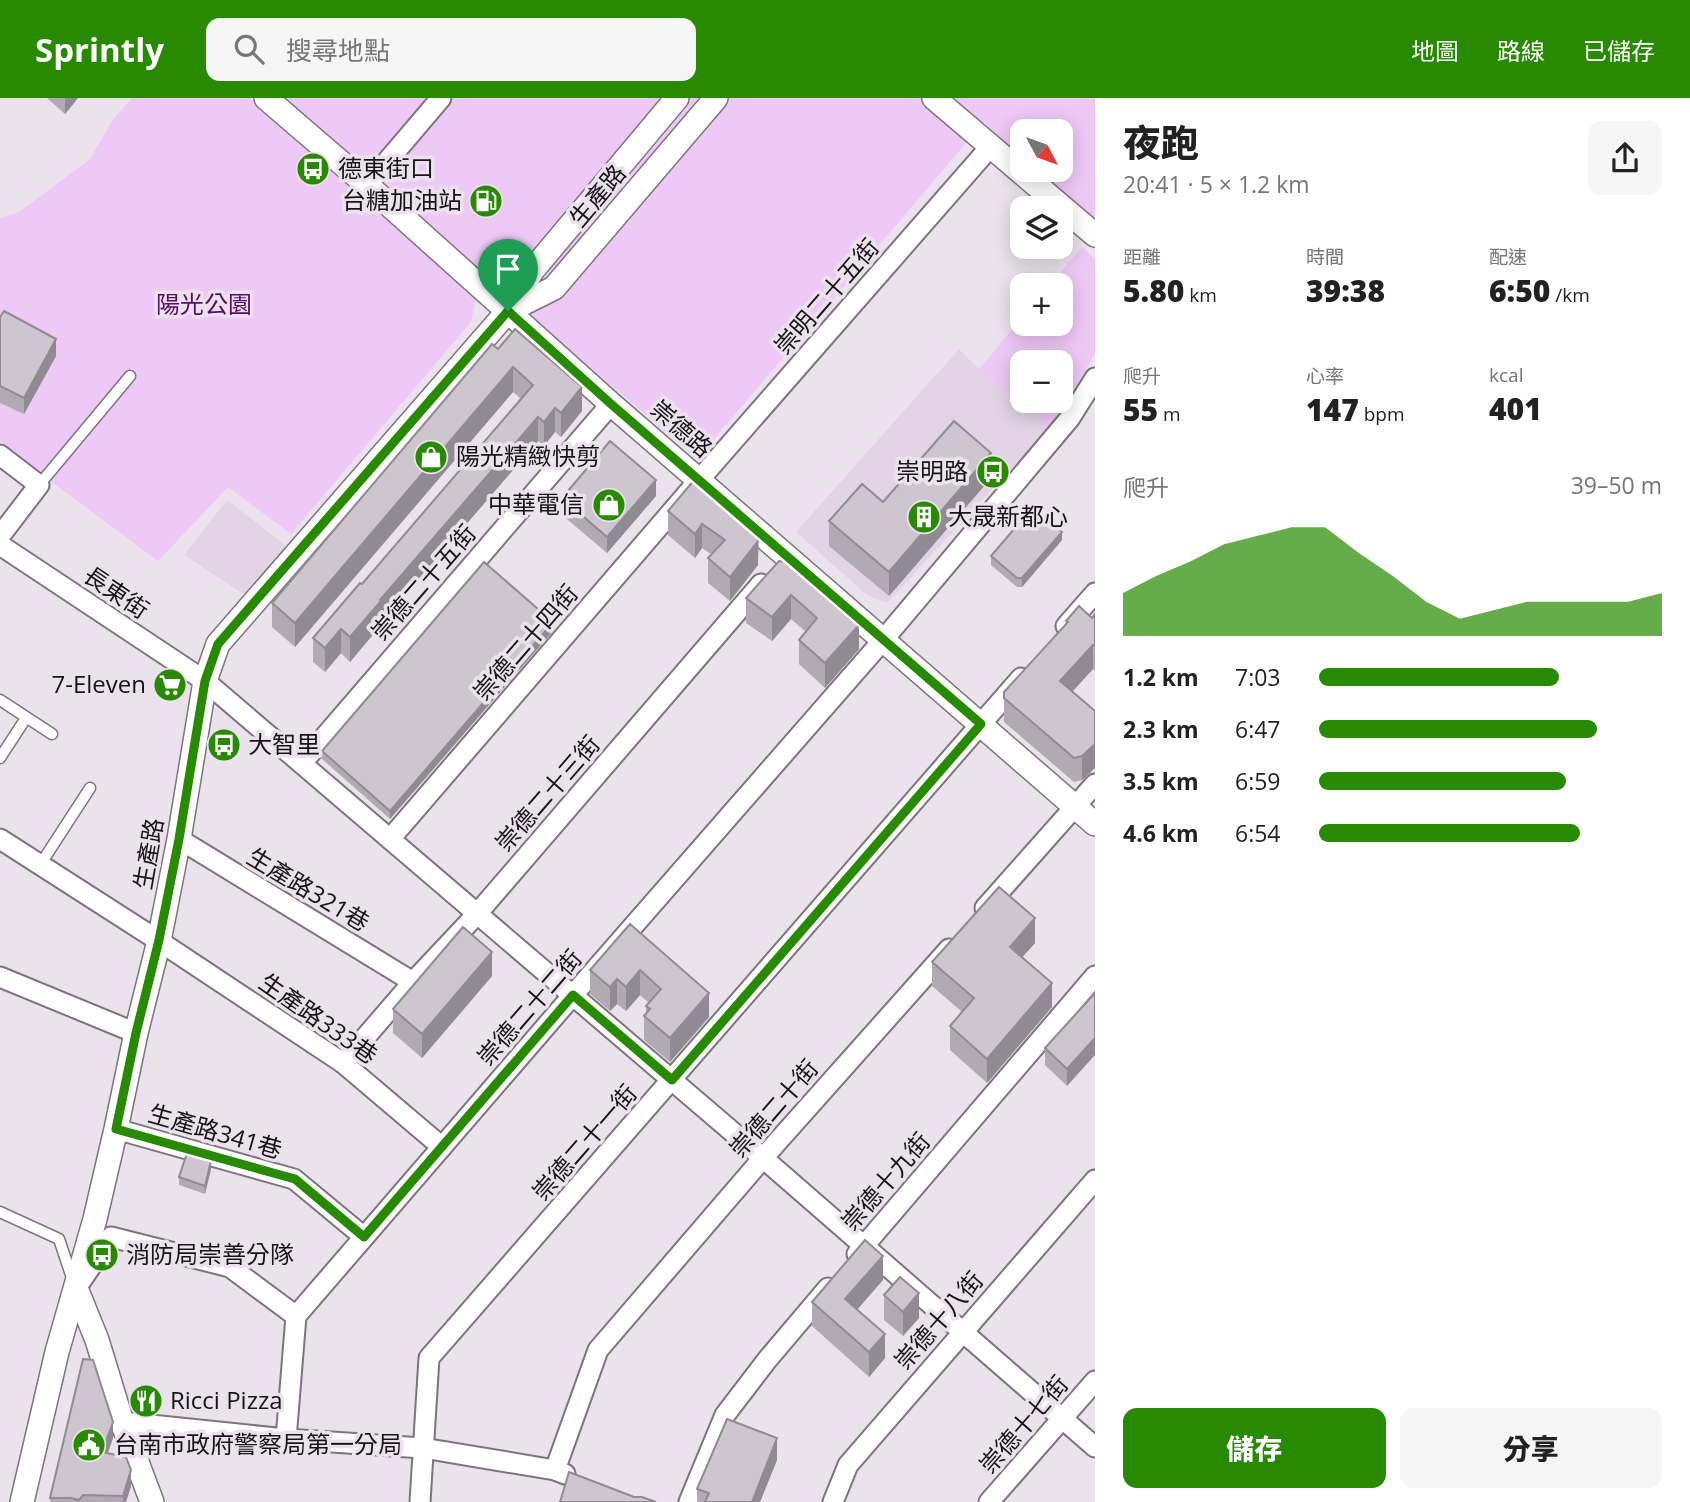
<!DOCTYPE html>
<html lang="zh-TW">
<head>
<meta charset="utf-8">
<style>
	body { margin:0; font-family:"Open Sans","Noto Sans TC",sans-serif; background:#f6f6f6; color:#222; height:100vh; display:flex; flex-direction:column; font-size:26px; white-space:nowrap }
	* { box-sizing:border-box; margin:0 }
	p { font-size:23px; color:#767676 }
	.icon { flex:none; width:38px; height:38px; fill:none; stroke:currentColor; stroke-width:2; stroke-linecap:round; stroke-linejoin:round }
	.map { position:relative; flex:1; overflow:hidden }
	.panel { display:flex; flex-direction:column; background:#fff; width:595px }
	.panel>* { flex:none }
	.needle { width:46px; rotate:131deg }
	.buttons { position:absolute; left:1010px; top:21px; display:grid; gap:14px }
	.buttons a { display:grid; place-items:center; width:63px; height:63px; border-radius:14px; background:#fff; box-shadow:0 4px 18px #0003; font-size:35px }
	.pin { position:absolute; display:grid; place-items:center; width:60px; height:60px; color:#fff; margin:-72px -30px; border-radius:50% 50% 50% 0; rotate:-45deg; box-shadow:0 0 7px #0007 }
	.pin .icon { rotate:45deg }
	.round { display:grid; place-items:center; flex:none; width:74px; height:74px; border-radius:14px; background:#f6f6f6 }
	.overview { display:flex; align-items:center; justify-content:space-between; height:119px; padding:0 28px }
	h1 { font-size:38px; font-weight:800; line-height:52px }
	.figures { display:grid; grid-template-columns:repeat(3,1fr); gap:10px; height:119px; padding:7px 28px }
	.figures div { display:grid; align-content:center }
	.figures b { font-size:30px; font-weight:800 }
	.figures small { font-size:19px; font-weight:400 }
	.figures p { font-size:19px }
	.chart { height:196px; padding:14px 28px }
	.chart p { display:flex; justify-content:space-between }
	.chart svg { width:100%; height:126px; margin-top:7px; fill:#278a00; opacity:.7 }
	.primary-button { display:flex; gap:14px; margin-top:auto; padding:14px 28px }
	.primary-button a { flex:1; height:80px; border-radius:14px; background:#278a00; color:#fff; font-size:28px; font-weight:800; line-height:80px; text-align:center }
	.primary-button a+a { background:#f6f6f6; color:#222 }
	ul { padding:0 28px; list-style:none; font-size:23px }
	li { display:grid; grid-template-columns:112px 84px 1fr; align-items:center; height:52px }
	li i { height:18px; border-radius:9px; background:#278a00 }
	header { display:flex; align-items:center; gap:42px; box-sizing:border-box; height:98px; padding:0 35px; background:#278a00; color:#fff }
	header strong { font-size:33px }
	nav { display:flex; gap:38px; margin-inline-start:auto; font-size:24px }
	.search { width:490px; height:63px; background:#f6f6f6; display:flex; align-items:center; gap:18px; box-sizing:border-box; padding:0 24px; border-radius:14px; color:#767676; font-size:26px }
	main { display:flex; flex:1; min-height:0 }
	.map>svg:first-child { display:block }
	.built { fill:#e2d4e5 }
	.green { fill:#eec8f6; fill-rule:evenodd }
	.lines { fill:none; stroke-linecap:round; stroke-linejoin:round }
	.service-casing { stroke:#7d747f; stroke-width:13 }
	.minor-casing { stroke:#7d747f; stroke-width:23 }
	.tertiary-casing { stroke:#7d747f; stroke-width:26 }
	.service { stroke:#fff; stroke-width:10 }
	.minor { stroke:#fff; stroke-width:19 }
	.tertiary { stroke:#fff; stroke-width:23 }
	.wall { fill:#b1a9b3 }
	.shaded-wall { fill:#908a92 }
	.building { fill:#cec5d0; stroke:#908a92; stroke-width:2 }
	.route-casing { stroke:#fff; stroke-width:14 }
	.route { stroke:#278a00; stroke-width:9 }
	.labels { text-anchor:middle; stroke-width:7; stroke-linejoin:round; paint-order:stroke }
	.poi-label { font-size:24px; fill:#171317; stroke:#ece2ee; text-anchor:start }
	.street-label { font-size:24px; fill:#171317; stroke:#ece2ee }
	.park-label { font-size:24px; fill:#590968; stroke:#ece2ee }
</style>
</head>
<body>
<header>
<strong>Sprintly</strong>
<div class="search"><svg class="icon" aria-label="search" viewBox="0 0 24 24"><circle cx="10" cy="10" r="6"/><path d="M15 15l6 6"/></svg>搜尋地點</div>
<nav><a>地圖</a><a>路線</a><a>已儲存</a></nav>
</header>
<main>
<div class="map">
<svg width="1095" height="1404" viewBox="0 0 1095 1404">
	<rect width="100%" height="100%" fill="#ece2ee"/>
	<g class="built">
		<polygon points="959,251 979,271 1048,331 887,505 867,497 796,434"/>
		<polygon points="227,402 288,449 245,497 184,457"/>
	</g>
	<g class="green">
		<polygon points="132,0 249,0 476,199 471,224 291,436 228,389 158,463 56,387 0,343 0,120 19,114 90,61 112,23"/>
		<polygon points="277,0 1095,0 1095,128 1034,72 1060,72 1060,33 1022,33 1022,60 984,24 697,361"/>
		<path d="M1082 149 1095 161V255L1076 289 1048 331 979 271 1022 220V226H1060V187H1050ZM1060 264V303H1022V264Z"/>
	</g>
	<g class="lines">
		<defs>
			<g id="service">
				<polyline points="39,387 130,278"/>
				<polyline points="0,602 52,636"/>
				<polyline points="0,660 26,620"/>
				<polyline points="40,767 90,690"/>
				<polyline points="0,1114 59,1141 73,1183"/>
			</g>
			<g id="minor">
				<polyline points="367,87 441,0"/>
				<polyline points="0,357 39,387 0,438"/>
				<polyline points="0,447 205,583 763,1060 1095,1349"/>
				<polyline points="1066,528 1095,495"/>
				<polyline points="302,665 611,306"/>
				<polyline points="0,741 159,843 343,965 442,1049"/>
				<polyline points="179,741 413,884"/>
				<polyline points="390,741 699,382 991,48"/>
				<polyline points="985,810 1095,686"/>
				<polyline points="0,879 136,935"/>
				<polyline points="343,965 413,884 476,817 761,486"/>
				<polyline points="116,1031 294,1081 364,1139"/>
				<polyline points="857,1156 1095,878"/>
				<polyline points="81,1183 111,1139 230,1169 296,1218"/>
				<polyline points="122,1324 286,1341 423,1350 555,1372 565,1376"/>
				<polyline points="286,1341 296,1218 573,897 884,541 1070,320 1095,280"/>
				<polyline points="555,1372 598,1252 763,1060 949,851"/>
				<polyline points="420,1404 429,1260 1021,580"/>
				<polyline points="689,1404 725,1317 767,1262 828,1190"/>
				<polyline points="833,1404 848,1367 1095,1082"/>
				<polyline points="989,1404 1095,1283"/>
			</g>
			<g id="tertiary">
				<polyline points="266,0 367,87 611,306 1095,726"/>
				<polyline points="934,0 1095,137"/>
				<polyline points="508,213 554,190 716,0"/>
				<polyline points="76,1190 97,1242 122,1324 152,1404"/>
				<polyline points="22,1404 57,1254 95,1121 116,1031 136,935 159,843 179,741 205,583 218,546 508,213 532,173 677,0"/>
			</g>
		</defs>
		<use href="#service" class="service-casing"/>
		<use href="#minor" class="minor-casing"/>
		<use href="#tertiary" class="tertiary-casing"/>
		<use href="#service" class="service"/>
		<use href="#minor" class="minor"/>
		<use href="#tertiary" class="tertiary"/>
	</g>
	<g class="wall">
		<polygon points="47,0 78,0 65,16"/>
		<polygon points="0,219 56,258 24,316 0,305"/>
		<polygon points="498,251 582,313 561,339 555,334 544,348 538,343 381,525 381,527 350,564 341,555 325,574 313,564 313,540 362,486 521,301 513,294 295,549 272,529 272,505"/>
		<polygon points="991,380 889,498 829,448 829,423 883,404"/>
		<polygon points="695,381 758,467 730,503 708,485 708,460 711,456 702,450 695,460 668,437 668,413"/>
		<polygon points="656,398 607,455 562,417 562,400"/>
		<polygon points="1062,442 1022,489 1017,489 991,467 991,458"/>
		<polygon points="779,463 859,521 859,551 825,590 799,566 799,542 806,534 791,521 772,543 746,525 746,500"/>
		<polygon points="1095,516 1095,573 1093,571 1072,594 1091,675 1082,682 1074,684 1004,624 1004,594 1066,526 1066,523 1092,520"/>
		<polygon points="553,533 390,721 322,661 322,653"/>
		<polygon points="630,826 709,919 670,964 644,942 644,918 646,915 646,908 649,905 640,897 626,913 617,906 610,913 590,896 590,872"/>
		<polygon points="1035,845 1022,859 1052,909 987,985 950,952 950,928 962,914 932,888 932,864"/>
		<polygon points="492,878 422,960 393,935 393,911"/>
		<polygon points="1095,895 1067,988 1045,967 1045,950"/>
		<polygon points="211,1071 205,1096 179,1087 179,1079"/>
		<polygon points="883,1182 857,1212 885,1260 869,1279 812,1228 812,1204"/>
		<polygon points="884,1197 919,1220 903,1238 884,1222"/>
		<polygon points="113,1340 108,1355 131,1388 126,1404 50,1404 50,1400"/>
		<polygon points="777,1362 760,1404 697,1404 697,1391"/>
	</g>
	<g class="shaded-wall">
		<polygon points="65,0 78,0 65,16"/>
		<polygon points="56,241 56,258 24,316 24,300"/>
		<polygon points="513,269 513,294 295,549 295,525"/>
		<polygon points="582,289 582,313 561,339 561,315"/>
		<polygon points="555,310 555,334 544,348 544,324"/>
		<polygon points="538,319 538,343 381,525 381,527 350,564 350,539 380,502"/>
		<polygon points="991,355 991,380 889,498 889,474"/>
		<polygon points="656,382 656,398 607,455 607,439"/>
		<polygon points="702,426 702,450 695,460 695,436"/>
		<polygon points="759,430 758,467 730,503 730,479"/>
		<polygon points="1062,434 1062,442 1022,489 1022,480"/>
		<polygon points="791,497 791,521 772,543 772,519"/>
		<polygon points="553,524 553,533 390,721 390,713"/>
		<polygon points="859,527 859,551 825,590 825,565"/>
		<polygon points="341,531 341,555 325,574 325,550"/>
		<polygon points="1093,547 1093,571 1060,607 1060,583"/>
		<polygon points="1095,646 1095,670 1082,682 1082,658"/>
		<polygon points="1035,820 1035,845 1010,873 1010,849"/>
		<polygon points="492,854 492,878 422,960 422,936"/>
		<polygon points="640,872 640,897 626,913 626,889"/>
		<polygon points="617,881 617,906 610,913 610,889"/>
		<polygon points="1052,885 1052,909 987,985 987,961"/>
		<polygon points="709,895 709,919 670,964 670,940"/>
		<polygon points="1095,940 1095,957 1067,988 1067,971"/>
		<polygon points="211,1063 211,1071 205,1096 205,1088"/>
		<polygon points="883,1158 883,1182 845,1225 845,1201"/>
		<polygon points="919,1195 919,1220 903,1238 903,1214"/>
		<polygon points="885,1236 885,1260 869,1279 869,1254"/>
		<polygon points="113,1324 113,1340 102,1371 102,1354"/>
		<polygon points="777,1340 777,1362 760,1404 752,1404"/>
		<polygon points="131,1372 131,1388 126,1404 123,1404 123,1398"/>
	</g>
	<g class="building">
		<polygon points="4,213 56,241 24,300 0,288 0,219"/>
		<polygon points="515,231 582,289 561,315 555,310 544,324 538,319 380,502 381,503 350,539 341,531 325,550 313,540 360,485 362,486 533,287 513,269 295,525 272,505 492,246 498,251"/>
		<polygon points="954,323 991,355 889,474 829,423 862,386 883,404"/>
		<polygon points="610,343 656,382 607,439 562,400"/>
		<polygon points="699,380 759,430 758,443 730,479 708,460 725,442 702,426 695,436 668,413 695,381"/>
		<polygon points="1033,409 1062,434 1022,480 1017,480 991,458"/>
		<polygon points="779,463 793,464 859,521 859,527 825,565 799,542 817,520 791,497 772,519 746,500"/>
		<polygon points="484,464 553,524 390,713 322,653"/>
		<polygon points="1079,508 1092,520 1095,516 1095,548 1093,547 1060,583 1095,613 1095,646 1082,658 1074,660 1004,600 1004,594 1068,524 1066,523"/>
		<polygon points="999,789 1035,820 1010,849 1052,885 987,961 950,928 974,900 932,864"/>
		<polygon points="630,826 709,895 670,940 644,918 650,911 646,908 661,891 640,872 626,889 617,881 610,889 590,872"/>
		<polygon points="463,829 492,854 422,936 393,911"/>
		<polygon points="1095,895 1095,940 1067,971 1045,950"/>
		<polygon points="187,1055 211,1063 205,1088 179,1079"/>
		<polygon points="865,1142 883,1158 845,1201 885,1236 869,1254 812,1204"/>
		<polygon points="900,1179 919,1195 903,1214 884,1197"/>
		<polygon points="83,1261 93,1262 113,1324 102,1354 126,1359 131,1372 123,1398 83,1397 79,1402 71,1400 50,1400"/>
		<polygon points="727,1321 777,1340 752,1404 705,1404 709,1395 697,1391"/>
		<polygon points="569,1374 634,1399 642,1399 656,1404 560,1404"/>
	</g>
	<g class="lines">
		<defs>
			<polygon id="route" points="508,213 611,306 981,626 672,982 573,897 364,1139 295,1081 116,1031 136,935 159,842 179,741 205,583 218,546"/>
		</defs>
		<use href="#route" class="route-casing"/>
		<use href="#route" class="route"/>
	</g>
	<defs>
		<symbol id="bus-disc" viewBox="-11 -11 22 22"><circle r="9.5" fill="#278a00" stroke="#ece2ee"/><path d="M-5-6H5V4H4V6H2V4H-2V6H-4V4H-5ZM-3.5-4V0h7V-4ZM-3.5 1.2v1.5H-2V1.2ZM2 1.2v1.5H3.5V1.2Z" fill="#fff"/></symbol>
		<symbol id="fuel-disc" viewBox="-11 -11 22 22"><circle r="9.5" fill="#278a00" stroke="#ece2ee"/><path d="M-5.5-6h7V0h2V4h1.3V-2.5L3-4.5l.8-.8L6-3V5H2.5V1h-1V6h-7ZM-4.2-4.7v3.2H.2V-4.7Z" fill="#fff"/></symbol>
		<symbol id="shop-disc" viewBox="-11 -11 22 22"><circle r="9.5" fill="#278a00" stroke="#ece2ee"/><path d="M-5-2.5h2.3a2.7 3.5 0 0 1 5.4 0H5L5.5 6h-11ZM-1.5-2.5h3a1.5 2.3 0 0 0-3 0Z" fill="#fff"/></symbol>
		<symbol id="building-disc" viewBox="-11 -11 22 22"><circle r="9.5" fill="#278a00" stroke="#ece2ee"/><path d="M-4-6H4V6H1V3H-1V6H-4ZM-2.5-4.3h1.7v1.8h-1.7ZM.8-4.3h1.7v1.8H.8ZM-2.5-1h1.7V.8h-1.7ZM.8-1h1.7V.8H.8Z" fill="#fff"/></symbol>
		<symbol id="supermarket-disc" viewBox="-11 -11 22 22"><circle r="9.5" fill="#278a00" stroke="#ece2ee"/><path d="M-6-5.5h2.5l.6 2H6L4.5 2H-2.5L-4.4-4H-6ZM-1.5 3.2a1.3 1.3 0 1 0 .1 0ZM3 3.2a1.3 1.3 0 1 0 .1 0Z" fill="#fff"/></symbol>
		<symbol id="restaurant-disc" viewBox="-11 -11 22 22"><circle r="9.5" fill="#278a00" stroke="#ece2ee"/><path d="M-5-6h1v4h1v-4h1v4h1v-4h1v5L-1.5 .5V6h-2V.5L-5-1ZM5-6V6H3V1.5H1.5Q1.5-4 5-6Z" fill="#fff"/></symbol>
		<symbol id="civic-disc" viewBox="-11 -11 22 22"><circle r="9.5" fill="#278a00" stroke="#ece2ee"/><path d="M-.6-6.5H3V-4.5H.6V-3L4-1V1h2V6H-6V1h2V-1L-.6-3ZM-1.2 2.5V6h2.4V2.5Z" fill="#fff"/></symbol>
	</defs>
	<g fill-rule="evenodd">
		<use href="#bus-disc" x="294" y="52" width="38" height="38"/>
		<use href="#fuel-disc" x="467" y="84" width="38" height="38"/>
		<use href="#shop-disc" x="412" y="340" width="38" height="38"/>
		<use href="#bus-disc" x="974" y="355" width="38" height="38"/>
		<use href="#shop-disc" x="590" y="388" width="38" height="38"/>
		<use href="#building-disc" x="905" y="400" width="38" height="38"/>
		<use href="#supermarket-disc" x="151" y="568" width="38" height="38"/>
		<use href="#bus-disc" x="205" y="628" width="38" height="38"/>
		<use href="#bus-disc" x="83" y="1138" width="38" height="38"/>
		<use href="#restaurant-disc" x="127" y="1284" width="38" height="38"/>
		<use href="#civic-disc" x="70" y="1328" width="38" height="38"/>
	</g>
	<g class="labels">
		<g class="poi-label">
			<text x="338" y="79">德東街口</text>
			<text x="462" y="111" text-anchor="end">台糖加油站</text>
			<text x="456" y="367">陽光精緻快剪</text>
			<text x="968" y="382" text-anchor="end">崇明路</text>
			<text x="584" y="415" text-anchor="end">中華電信</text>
			<text x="948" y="427">大晟新都心</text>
			<text x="146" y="595" text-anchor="end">7-Eleven</text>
			<text x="248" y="655">大智里</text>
			<text x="126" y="1165">消防局崇善分隊</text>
			<text x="170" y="1311">Ricci Pizza</text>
			<text x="114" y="1355">台南市政府警察局第一分局</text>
		</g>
		<g class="street-label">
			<text transform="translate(598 98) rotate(-50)" y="8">生產路</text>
			<text transform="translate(827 199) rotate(-49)" y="8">崇明二十五街</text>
			<text transform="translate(681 331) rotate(41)" y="8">崇德路</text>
			<text transform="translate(424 485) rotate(-49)" y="8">崇德二十五街</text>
			<text transform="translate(116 495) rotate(34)" y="8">長東街</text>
			<text transform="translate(526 545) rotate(-49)" y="8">崇德二十四街</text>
			<text transform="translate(548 696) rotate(-49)" y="8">崇德二十三街</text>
			<text transform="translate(149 756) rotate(-80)" y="8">生產路</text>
			<text transform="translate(308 792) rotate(31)" y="8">生產路321巷</text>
			<text transform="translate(530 910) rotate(-49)" y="8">崇德二十二街</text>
			<text transform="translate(318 921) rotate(35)" y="8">生產路333巷</text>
			<text transform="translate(774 1011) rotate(-49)" y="8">崇德二十街</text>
			<text transform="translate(215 1034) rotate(16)" y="8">生產路341巷</text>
			<text transform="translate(585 1045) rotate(-49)" y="8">崇德二十一街</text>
			<text transform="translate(886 1084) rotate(-49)" y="8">崇德十九街</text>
			<text transform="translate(939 1223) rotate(-49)" y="8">崇德十八街</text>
			<text transform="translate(1024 1327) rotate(-49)" y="8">崇德十七街</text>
		</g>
		<g class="park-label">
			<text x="204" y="215">陽光公園</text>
		</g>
	</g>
</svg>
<div class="buttons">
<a><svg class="needle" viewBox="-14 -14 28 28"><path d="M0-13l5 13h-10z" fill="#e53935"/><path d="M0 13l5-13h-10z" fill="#767676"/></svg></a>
<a><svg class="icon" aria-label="layers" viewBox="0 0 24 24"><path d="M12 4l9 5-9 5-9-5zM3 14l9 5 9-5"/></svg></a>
<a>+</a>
<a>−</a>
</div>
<div class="pin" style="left:508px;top:213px;background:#1e9e55"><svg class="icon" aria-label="arrive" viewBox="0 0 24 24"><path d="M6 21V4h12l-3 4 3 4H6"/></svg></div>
</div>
<section class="panel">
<div class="overview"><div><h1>夜跑</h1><p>20:41 · 5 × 1.2 km</p></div><a class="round"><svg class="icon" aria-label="share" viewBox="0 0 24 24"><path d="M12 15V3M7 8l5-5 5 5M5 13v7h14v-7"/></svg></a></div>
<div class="figures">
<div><p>距離</p><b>5.80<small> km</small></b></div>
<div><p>時間</p><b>39:38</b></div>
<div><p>配速</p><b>6:50<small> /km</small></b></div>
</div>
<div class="figures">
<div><p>爬升</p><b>55<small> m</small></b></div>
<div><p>心率</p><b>147<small> bpm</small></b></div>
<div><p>kcal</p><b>401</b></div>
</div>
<div class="chart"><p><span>爬升</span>39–50 m</p>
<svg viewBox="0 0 160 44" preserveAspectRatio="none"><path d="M0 44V29L10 23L20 18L30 12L40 9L50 6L60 6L70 15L80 23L90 32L100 38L110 35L120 32L130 32L140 32L150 32L160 29V44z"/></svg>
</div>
<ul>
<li><b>1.2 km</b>7:03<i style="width:70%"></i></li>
<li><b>2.3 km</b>6:47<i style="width:81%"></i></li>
<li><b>3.5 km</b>6:59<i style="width:72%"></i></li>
<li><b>4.6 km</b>6:54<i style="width:76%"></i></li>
</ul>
<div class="primary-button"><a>儲存</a><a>分享</a></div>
</section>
</main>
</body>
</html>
